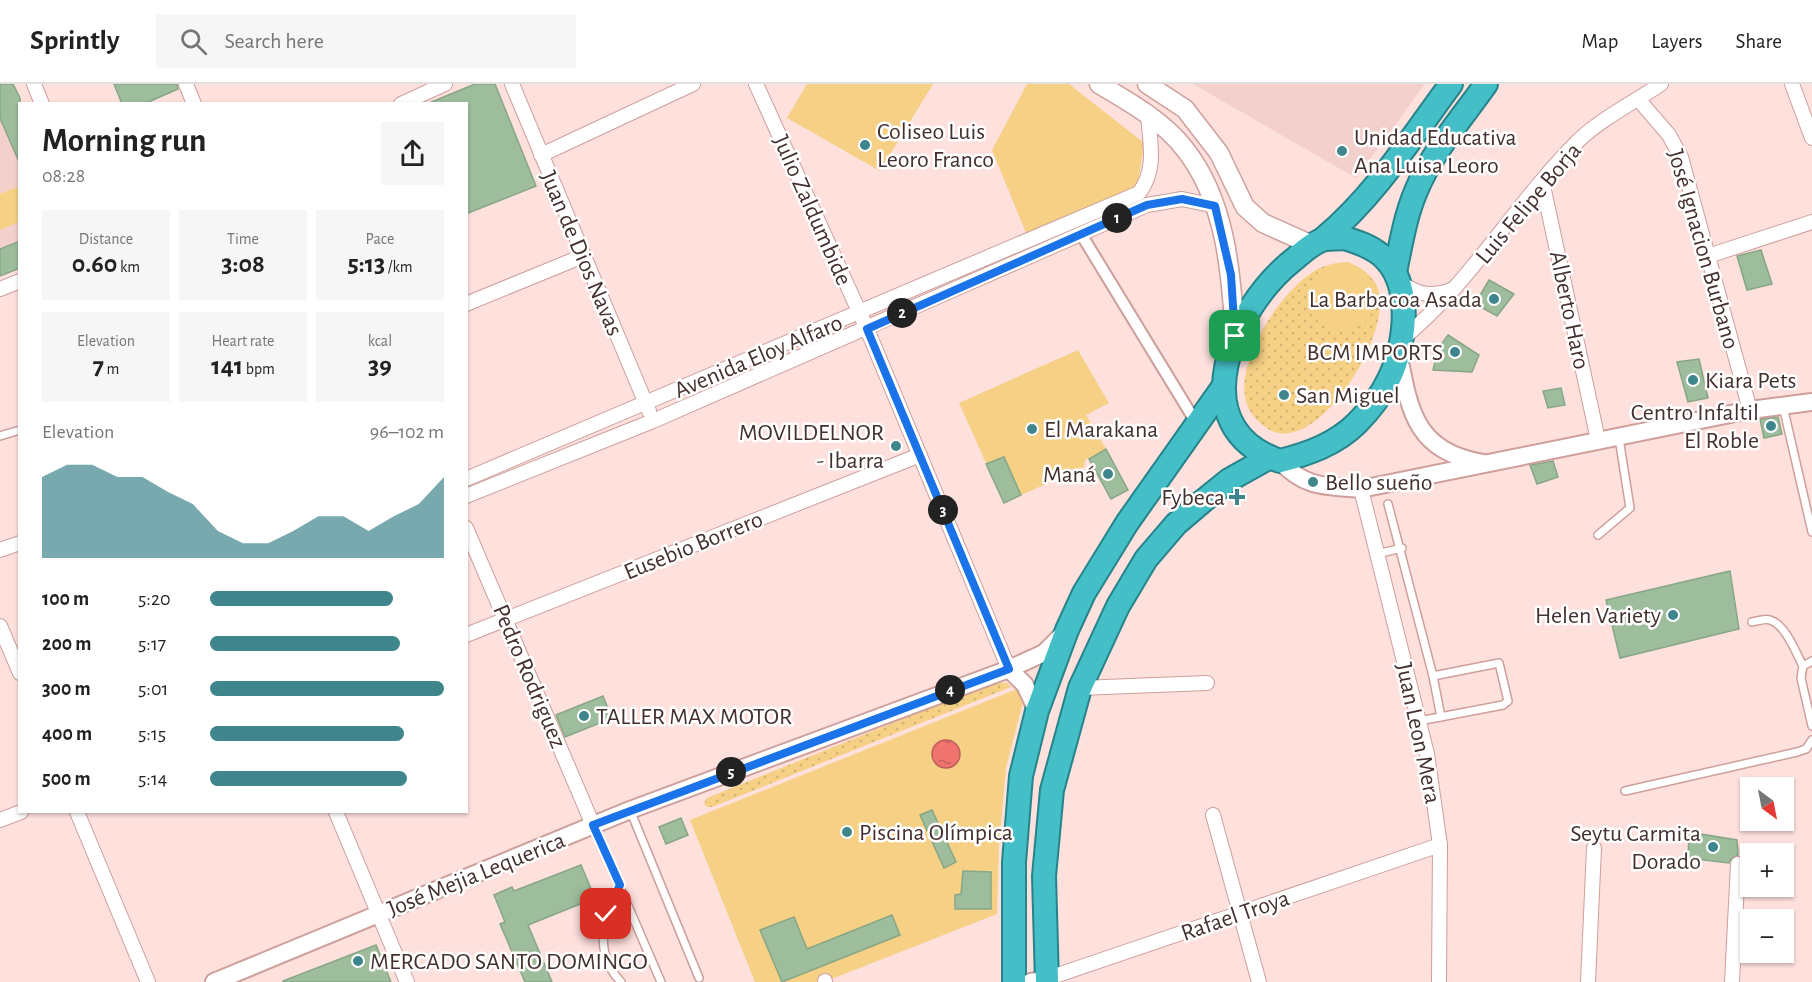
<!DOCTYPE html>
<html lang="en">
<head>
<meta charset="utf-8">
<style>
	body { margin:0; font-family:"Alegreya Sans",sans-serif; background:#f6f6f6; color:#222; height:100vh; display:flex; flex-direction:column; font-size:22px; white-space:nowrap }
	* { box-sizing:border-box; margin:0 }
	p { font-size:20px; color:#767676 }
	.icon { flex:none; width:33px; height:33px; fill:none; stroke:currentColor; stroke-width:2; stroke-linecap:round; stroke-linejoin:round }
	.map { position:relative; flex:1; overflow:hidden }
	.panel { position:absolute; left:18px; top:18px; width:450px; height:711px; display:flex; flex-direction:column; background:#fff; border-radius:0px; box-shadow:0 2px 4px #0004 }
	.panel>* { flex:none }
	.needle { width:39px; rotate:148deg }
	.tools { position:absolute; left:1740px; top:693px; display:grid; gap:12px }
	.tools a { display:grid; place-items:center; width:54px; height:54px; border-radius:0px; background:#fff; box-shadow:0 2px 4px #0004; font-size:30px }
	.pin { position:absolute; display:grid; place-items:center; width:51px; height:51px; color:#fff; margin:-26px; border-radius:12px; box-shadow:0 3px 9px #0006 }
	.km { position:absolute; width:30px; height:30px; margin:-15px; border-radius:50%; background:#222; color:#fff; font-size:16px; line-height:30px; text-align:center }
	.round { display:grid; place-items:center; flex:none; width:63px; height:63px; border-radius:0px; background:#f6f6f6 }
	.headline { display:flex; align-items:center; justify-content:space-between; height:102px; padding:0 24px }
	h1 { font-size:33px; font-weight:700; line-height:45px }
	.metrics { display:grid; grid-template-columns:repeat(3,1fr); gap:9px; height:102px; padding:6px 24px }
	.metrics div { display:grid; align-content:center; border-radius:0px; background:#f6f6f6; text-align:center }
	.metrics b { font-size:26px; font-weight:700 }
	.metrics small { font-size:16px; font-weight:400 }
	.metrics p { font-size:16px }
	.chart { height:168px; padding:12px 24px }
	.chart p { display:flex; justify-content:space-between }
	.chart svg { width:100%; height:108px; margin-top:6px; fill:#3e858c; opacity:.7 }
	ul { padding:0 24px; list-style:none; font-size:20px }
	li { display:grid; grid-template-columns:96px 72px 1fr; align-items:center; height:45px }
	li i { height:15px; border-radius:8px; background:#3e858c }
	header { display:flex; align-items:center; gap:36px; box-sizing:border-box; height:84px; padding:0 30px; background:#fff; border-bottom:2px solid #e0e0e0 }
	header strong { font-size:28px }
	nav { display:flex; gap:33px; margin-inline-start:auto; font-size:21px }
	.search { width:420px; height:54px; background:#f6f6f6; display:flex; align-items:center; gap:15px; box-sizing:border-box; padding:0 21px; border-radius:0px; color:#767676; font-size:22px }
	.map>svg:first-child { display:block }
	.built { fill:#f4d0cd }
	.grass { fill:url(#grass-dots) }
	.green { fill:#f5d085 }
	.water { fill:url(#water-ripples); stroke:#bd5f5b; stroke-width:1.5 }
	.building { fill:#9ebd9c; stroke:#87a686; stroke-width:1.5 }
	.lines { fill:none; stroke-linecap:round; stroke-linejoin:round }
	.service-casing { stroke:#ce9f9b; stroke-width:10 }
	.pedestrian-casing { stroke:#ce9f9b; stroke-width:14 }
	.minor-casing { stroke:#ce9f9b; stroke-width:16 }
	.tertiary-casing { stroke:#ce9f9b; stroke-width:20 }
	.secondary-casing { stroke:#ce9f9b; stroke-width:21 }
	.trunk-casing { stroke:#26838a; stroke-width:26 }
	.service { stroke:#fff; stroke-width:7 }
	.pedestrian { stroke:#fff; stroke-width:10 }
	.minor { stroke:#fff; stroke-width:14 }
	.tertiary { stroke:#fff; stroke-width:16 }
	.secondary { stroke:#fff; stroke-width:18 }
	.trunk { stroke:#44bfc8; stroke-width:22 }
	.route-casing { stroke:#fff; stroke-width:12 }
	.route { stroke:#1a73e8; stroke-width:8 }
	.poi-dot { fill:#3e858c; stroke:#fff; stroke-width:2 }
	.labels { text-anchor:middle; stroke-width:5; stroke-linejoin:round; paint-order:stroke }
	.poi-label { font-size:24px; fill:#44302f; stroke:#fff; text-anchor:start }
	.street-label { font-size:24px; fill:#44302f; stroke:#fff }
</style>
</head>
<body>
<header>
<strong>Sprintly</strong>
<div class="search"><svg class="icon" aria-label="search" viewBox="0 0 24 24"><circle cx="10" cy="10" r="6"/><path d="M15 15l6 6"/></svg>Search here</div>
<nav><a>Map</a><a>Layers</a><a>Share</a></nav>
</header>
<div class="map">
<svg width="1812" height="898" viewBox="0 0 1812 898">
	<defs>
		<pattern id="grass-dots" width="8" height="8" patternUnits="userSpaceOnUse" patternTransform="scale(1.5)"><rect width="8" height="8" fill="#f5d085"/><path d="M2 2h.1M6 6h.1" fill="none" stroke="#d3b373" stroke-width="1.8" stroke-linecap="round"/></pattern>
		<pattern id="water-ripples" width="26" height="14" patternUnits="userSpaceOnUse" patternTransform="scale(1.5)"><rect width="26" height="14" fill="#f1736e"/><path d="M2 4q2-2 4 0t4 0M15 11q2-2 4 0t4 0" fill="none" stroke="#c55f5b"/></pattern>
	</defs>
	<rect width="100%" height="100%" fill="#fee0dd"/>
	<g class="built">
		<polygon points="0,0 13,0 22,19 20,20 19,184 0,192"/>
		<polygon points="1193,0 1425,0 1356,94"/>
	</g>
	<g class="grass">
		<path d="M1348 178C1362 184 1376 193 1379 209 1389 251 1326 357 1279 349 1270 348 1262 341 1256 335 1220 297 1276 213 1310 190 1322 181 1334 179 1348 178Z"/>
		<polygon points="992,599 1007,599 1011,603 712,723 707,723 704,719 707,714"/>
	</g>
	<g class="green">
		<polygon points="807,0 933,0 880,87 787,34"/>
		<polygon points="1027,0 1069,0 1144,59 1137,106 1026,149 992,66"/>
		<polygon points="17,103 19,110 19,138 0,146 0,110"/>
		<circle cx="1342" cy="213" r="34"/>
		<polygon points="1078,266 1109,319 1086,331 1106,365 1085,376 1084,383 1004,419 959,319"/>
		<polygon points="1017,605 1022,606 1024,614 1006,684 999,761 997,830 824,898 755,898 690,736"/>
	</g>
	<circle class="water" cx="946" cy="670" r="14"/>
	<g class="building">
		<polygon points="0,0 13,0 20,14 20,80 0,34"/>
		<polygon points="114,0 177,0 178,5 144,20 122,20"/>
		<polygon points="475,0 495,0 536,102 466,130 466,20 429,19"/>
		<polygon points="20,157 20,184 0,192 0,165"/>
		<polygon points="1761,166 1772,200 1747,206 1737,172"/>
		<polygon points="1489,196 1514,210 1497,232 1475,220"/>
		<polygon points="1448,251 1479,271 1472,288 1433,286 1438,265"/>
		<polygon points="1699,275 1708,314 1688,318 1677,278"/>
		<polygon points="1561,304 1565,321 1548,324 1543,307"/>
		<polygon points="1778,333 1782,350 1764,354 1760,335"/>
		<polygon points="1106,365 1128,406 1111,415 1089,375"/>
		<polygon points="1004,373 1021,411 1004,419 986,380"/>
		<polygon points="1553,377 1558,393 1537,400 1530,381"/>
		<polygon points="1730,487 1739,545 1620,574 1606,516"/>
		<polygon points="603,612 612,634 565,653 556,631"/>
		<polygon points="932,726 956,778 944,784 920,731"/>
		<polygon points="681,734 688,751 666,760 659,743"/>
		<polygon points="1689,748 1737,756 1738,771 1731,775 1729,779 1688,774"/>
		<polygon points="581,781 595,814 528,841 552,898 525,898 500,840 505,838 494,811 512,803 514,807"/>
		<polygon points="963,787 991,788 991,825 955,825 955,811 961,810"/>
		<polygon points="892,831 900,851 782,898 760,846 794,833 807,865"/>
		<polygon points="376,861 391,898 283,898 283,897"/>
	</g>
	<g class="lines">
		<defs>
			<g id="service">
				<polyline points="1783,322 1812,448"/>
				<polyline points="0,352 20,346"/>
				<polyline points="1388,420 1433,592 1499,579 1508,617 1503,621 1419,637"/>
				<polyline points="1598,451 1630,424 1619,354"/>
				<polyline points="1377,470 1402,464"/>
				<path d="M1752 538C1757 537 1765 534 1770 536 1786 541 1796 569 1803 582"/>
				<polyline points="1812,577 1803,582 1801,594 1812,642"/>
				<polyline points="1433,592 1441,633"/>
				<polyline points="1625,707 1797,668 1806,665 1812,656"/>
				<polyline points="630,726 699,894"/>
				<polyline points="593,741 661,898"/>
				<path d="M620 801C604 834 592 868 621 898"/>
			</g>
			<polyline id="pedestrian" points="1081,150 1197,340"/>
			<g id="minor">
				<polyline points="34,0 42,20"/>
				<polyline points="186,0 194,20"/>
				<polyline points="512,0 649,327"/>
				<polyline points="756,0 867,245 1009,585"/>
				<polyline points="1792,0 1812,54"/>
				<polyline points="1638,15 1669,51 1681,73 1750,326"/>
				<polyline points="401,20 445,0"/>
				<polyline points="541,71 693,0"/>
				<polyline points="1542,97 1598,356"/>
				<polyline points="1708,172 1812,138"/>
				<path d="M1398 197C1419 211 1430 214 1454 205"/>
				<polyline points="0,205 20,197"/>
				<polyline points="466,220 583,172"/>
				<path d="M1401 256C1472 198 1514 121 1578 57 1599 36 1636 17 1661 0"/>
				<path d="M466 395 1139 109C1157 86 1150 58 1148 30"/>
				<polyline points="1361,405 1427,670 1440,761 1439,898"/>
				<polyline points="466,412 653,337 1147,121 1182,115 1215,122"/>
				<polyline points="466,444 593,741"/>
				<polyline points="0,466 20,459"/>
				<polyline points="0,542 20,589"/>
				<polyline points="466,551 920,371"/>
				<polyline points="1080,604 1207,599"/>
				<polyline points="77,728 148,898"/>
				<polyline points="336,728 407,898"/>
				<polyline points="1213,731 1259,898"/>
				<polyline points="0,736 21,728"/>
				<polyline points="1046,895 1440,761"/>
				<polyline points="825,897 825,898"/>
				<polyline points="1588,898 1594,764"/>
				<polyline points="1732,898 1738,780"/>
			</g>
			<g id="tertiary">
				<path d="M1399 272C1410 331 1417 367 1483 379"/>
				<path d="M1280 377C1305 404 1325 402 1361 405L1750 326 1812 318"/>
				<polyline points="1009,585 1044,569 1062,551"/>
				<polyline points="214,898 630,726 1009,585 1025,601 1037,627"/>
				<polyline points="1030,898 1046,895"/>
			</g>
			<g id="secondary">
				<path d="M1099 0C1129 18 1162 36 1184 64 1226 116 1231 188 1235 252"/>
				<polyline points="1147,0 1185,25 1219,69 1245,123 1263,139 1312,161"/>
			</g>
			<g id="trunk">
				<path d="M1344 154C1358 158 1370 162 1381 171 1414 199 1406 261 1389 295 1381 312 1369 327 1357 339 1336 360 1308 370 1280 377 1180 343 1233 224 1292 177 1301 170 1310 160 1322 156 1328 154 1337 155 1344 154Z"/>
				<path d="M1323 155C1375 112 1411 54 1451 0"/>
				<path d="M1395 188C1401 160 1405 133 1416 107 1432 68 1462 34 1486 0"/>
				<polyline points="1014,898 1014,778 1021,692 1037,627 1067,546 1084,509 1127,439 1223,303"/>
				<polyline points="1047,898 1044,792 1052,706 1080,604 1118,522 1146,475 1176,440 1203,417 1229,396 1270,373"/>
			</g>
		</defs>
		<use href="#service" class="service-casing"/>
		<use href="#pedestrian" class="pedestrian-casing"/>
		<use href="#minor" class="minor-casing"/>
		<use href="#tertiary" class="tertiary-casing"/>
		<use href="#secondary" class="secondary-casing"/>
		<use href="#trunk" class="trunk-casing"/>
		<use href="#service" class="service"/>
		<use href="#pedestrian" class="pedestrian"/>
		<use href="#minor" class="minor"/>
		<use href="#tertiary" class="tertiary"/>
		<use href="#secondary" class="secondary"/>
		<use href="#trunk" class="trunk"/>
	</g>
	<g class="lines">
		<defs>
			<polyline id="route" points="606,830 620,801 593,741 1009,585 867,245 1147,121 1182,115 1215,122 1231,191 1235,252"/>
		</defs>
		<use href="#route" class="route-casing"/>
		<use href="#route" class="route"/>
	</g>
	<g class="poi-dot">
		<circle cx="865" cy="61" r="6"/>
		<circle cx="1342" cy="67" r="6"/>
		<circle cx="1494" cy="215" r="6"/>
		<circle cx="1455" cy="268" r="6"/>
		<circle cx="1693" cy="296" r="6"/>
		<circle cx="1284" cy="311" r="6"/>
		<circle cx="1771" cy="342" r="6"/>
		<circle cx="1032" cy="345" r="6"/>
		<circle cx="896" cy="362" r="6"/>
		<circle cx="1108" cy="390" r="6"/>
		<circle cx="1313" cy="398" r="6"/>
		<path d="M1234 404h6v6h6v6h-6v6h-6v-6h-6v-6h6z"/>
		<circle cx="1673" cy="531" r="6"/>
		<circle cx="584" cy="632" r="6"/>
		<circle cx="847" cy="748" r="6"/>
		<circle cx="1713" cy="763" r="6"/>
		<circle cx="358" cy="877" r="6"/>
	</g>
	<g class="labels">
		<g class="poi-label">
			<text x="877" y="55">Coliseo Luis<tspan x="877" dy="28">Leoro Franco</tspan></text>
			<text x="1354" y="61">Unidad Educativa<tspan x="1354" dy="28">Ana Luisa Leoro</tspan></text>
			<text x="1482" y="223" text-anchor="end">La Barbacoa Asada</text>
			<text x="1443" y="276" text-anchor="end">BCM IMPORTS</text>
			<text x="1705" y="304">Kiara Pets</text>
			<text x="1296" y="319">San Miguel</text>
			<text x="1759" y="336" text-anchor="end">Centro Infaltil<tspan x="1759" dy="28">El Roble</tspan></text>
			<text x="1044" y="353">El Marakana</text>
			<text x="884" y="356" text-anchor="end">MOVILDELNOR<tspan x="884" dy="28">- Ibarra</tspan></text>
			<text x="1096" y="398" text-anchor="end">Maná</text>
			<text x="1325" y="406">Bello sueño</text>
			<text x="1225" y="421" text-anchor="end">Fybeca</text>
			<text x="1661" y="539" text-anchor="end">Helen Variety</text>
			<text x="596" y="640">TALLER MAX MOTOR</text>
			<text x="859" y="756">Piscina Olímpica</text>
			<text x="1701" y="757" text-anchor="end">Seytu Carmita<tspan x="1701" dy="28">Dorado</tspan></text>
			<text x="370" y="885">MERCADO SANTO DOMINGO</text>
		</g>
		<g class="street-label">
			<text transform="translate(1528 119) rotate(-50)" y="8">Luis Felipe Borja</text>
			<text transform="translate(813 126) rotate(66)" y="8">Julio Zaldumbide</text>
			<text transform="translate(1704 165) rotate(74)" y="8">José Ignacion Burbano</text>
			<text transform="translate(582 169) rotate(67)" y="8">Juan de Dios Navas</text>
			<text transform="translate(1570 226) rotate(78)" y="8">Alberto Haro</text>
			<text transform="translate(758 272) rotate(-23)" y="8">Avenida Eloy Alfaro</text>
			<text transform="translate(693 461) rotate(-22)" y="8">Eusebio Borrero</text>
			<text transform="translate(530 592) rotate(67)" y="8">Pedro Rodriguez</text>
			<text transform="translate(1419 649) rotate(78)" y="8">Juan Leon Mera</text>
			<text transform="translate(476 790) rotate(-22)" y="8">José Mejia Lequerica</text>
			<text transform="translate(1235 831) rotate(-19)" y="8">Rafael Troya</text>
		</g>
	</g>
</svg>
<div class="tools">
<a><svg class="needle" viewBox="-14 -14 28 28"><path d="M0-13l5 13h-10z" fill="#e53935"/><path d="M0 13l5-13h-10z" fill="#767676"/></svg></a>
<a>+</a>
<a>−</a>
</div>
<div class="pin" style="left:1235px;top:252px;background:#1e9e55"><svg class="icon" aria-label="arrive" viewBox="0 0 24 24"><path d="M6 21V4h12l-3 4 3 4H6"/></svg></div>
<div class="pin" style="left:606px;top:830px;background:#d93025"><svg class="icon" aria-label="check" viewBox="0 0 24 24"><path d="M5 12l5 5 9-10"/></svg></div>
<b class="km" style="left:1117px;top:134px">1</b>
<b class="km" style="left:902px;top:229px">2</b>
<b class="km" style="left:943px;top:426px">3</b>
<b class="km" style="left:950px;top:606px">4</b>
<b class="km" style="left:731px;top:688px">5</b>
<section class="panel">
<div class="headline"><div><h1>Morning run</h1><p>08:28</p></div><a class="round"><svg class="icon" aria-label="share" viewBox="0 0 24 24"><path d="M12 15V3M7 8l5-5 5 5M5 13v7h14v-7"/></svg></a></div>
<div class="metrics">
<div><p>Distance</p><b>0.60<small> km</small></b></div>
<div><p>Time</p><b>3:08</b></div>
<div><p>Pace</p><b>5:13<small> /km</small></b></div>
</div>
<div class="metrics">
<div><p>Elevation</p><b>7<small> m</small></b></div>
<div><p>Heart rate</p><b>141<small> bpm</small></b></div>
<div><p>kcal</p><b>39</b></div>
</div>
<div class="chart"><p><span>Elevation</span>96–102 m</p>
<svg viewBox="0 0 160 44" preserveAspectRatio="none"><path d="M0 44V11L10 6L20 6L30 11L40 11L50 17L60 22L70 33L80 38L90 38L100 33L110 27L120 27L130 33L140 27L150 22L160 11V44z"/></svg>
</div>
<ul>
<li><b>100 m</b>5:20<i style="width:78%"></i></li>
<li><b>200 m</b>5:17<i style="width:81%"></i></li>
<li><b>300 m</b>5:01<i style="width:100%"></i></li>
<li><b>400 m</b>5:15<i style="width:83%"></i></li>
<li><b>500 m</b>5:14<i style="width:84%"></i></li>
</ul>
</section>
</div>
</body>
</html>
